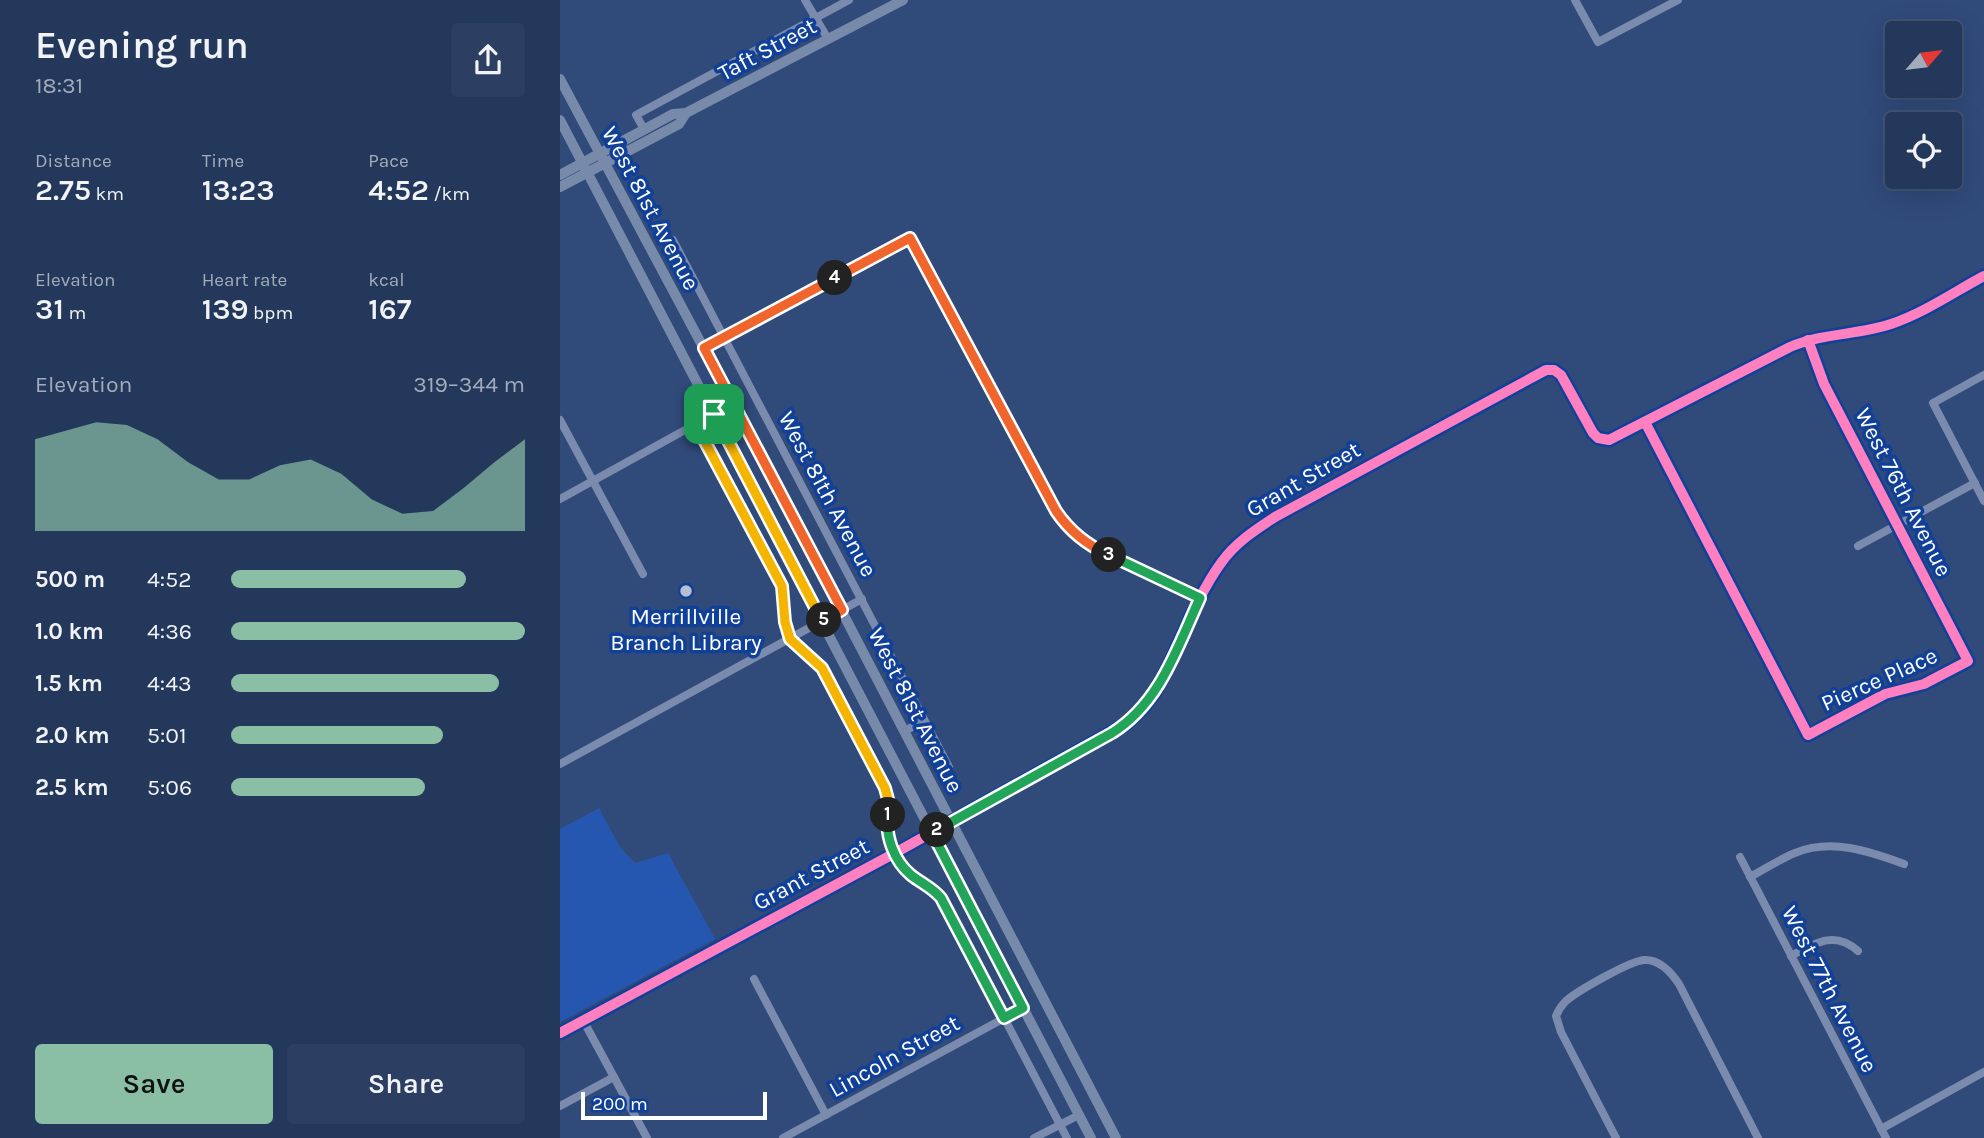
<!DOCTYPE html>
<html lang="en">
<head>
<meta charset="utf-8">
<style>
	body { margin:0; font-family:Karla,sans-serif; background:#2c3f62; color:#f1f3f6; height:100vh; display:flex; flex-direction:column; font-size:26px; white-space:nowrap }
	* { box-sizing:border-box; margin:0 }
	p { font-size:23px; color:#a3acbb }
	.icon { flex:none; width:38px; height:38px; fill:none; stroke:currentColor; stroke-width:2; stroke-linecap:round; stroke-linejoin:round }
	.map { position:relative; flex:1; overflow:hidden }
	.panel { display:flex; flex-direction:column; background:#24385c; width:560px }
	.panel>* { flex:none }
	.needle { width:46px; rotate:62deg }
	.controls { position:absolute; left:1325px; top:21px; display:grid; gap:14px }
	.controls a { display:grid; place-items:center; width:77px; height:77px; border-radius:7px; background:#24385c; box-shadow:0 7px 28px #0002,0 0 0 2px #415272; font-size:35px }
	.scale { position:absolute; left:21px; bottom:18px; width:186px; box-sizing:border-box; padding-left:7px; border:4px solid #fff; border-top:0; font-size:19px; line-height:24px; white-space:nowrap; color:#fff; -webkit-text-stroke:5px #114099; paint-order:stroke }
	.pin { position:absolute; display:grid; place-items:center; width:60px; height:60px; color:#fff; margin:-30px; border-radius:14px; box-shadow:0 4px 10px #0006 }
	.km { position:absolute; width:35px; height:35px; margin:-18px; border-radius:50%; background:#222; color:#fff; font-size:19px; line-height:35px; text-align:center }
	.round { display:grid; place-items:center; flex:none; width:74px; height:74px; border-radius:7px; background:#2c3f62 }
	.overview { display:flex; align-items:center; justify-content:space-between; height:119px; padding:0 35px }
	h1 { font-size:38px; font-weight:600; line-height:52px }
	.metrics { display:grid; grid-template-columns:repeat(3,1fr); gap:10px; height:119px; padding:7px 35px }
	.metrics div { display:grid; align-content:center }
	.metrics b { font-size:30px; font-weight:600 }
	.metrics small { font-size:19px; font-weight:400 }
	.metrics p { font-size:19px }
	.chart { height:196px; padding:14px 35px }
	.chart p { display:flex; justify-content:space-between }
	.chart svg { width:100%; height:126px; margin-top:7px; fill:#8abfa5; opacity:.7 }
	.button { display:flex; gap:14px; margin-top:auto; padding:14px 35px }
	.button a { flex:1; height:80px; border-radius:7px; background:#8abfa5; color:#111; font-size:28px; font-weight:600; line-height:80px; text-align:center }
	.button a+a { background:#2c3f62; color:#f1f3f6 }
	ul { padding:0 35px; list-style:none; font-size:23px }
	li { display:grid; grid-template-columns:112px 84px 1fr; align-items:center; height:52px }
	li i { height:18px; border-radius:9px; background:#8abfa5 }
	main { display:flex; flex:1; min-height:0 }
	.map>svg:first-child { display:block }
	.green { fill:#2657b0 }
	.lines { fill:none; stroke-linecap:round; stroke-linejoin:round }
	.minor { stroke:#7a8bad; stroke-width:8 }
	.major { stroke:#788aaa; stroke-width:10 }
	.cycleway-casing { stroke:#114099; stroke-width:15 }
	.cycleway { stroke:#ff80c0; stroke-width:10 }
	.split-1-casing { stroke:#fff; stroke-width:14 }
	.split-2-casing { stroke:#fff; stroke-width:14 }
	.split-3-casing { stroke:#fff; stroke-width:14 }
	.split-4-casing { stroke:#fff; stroke-width:14 }
	.split-5-casing { stroke:#fff; stroke-width:14 }
	.split-6-casing { stroke:#fff; stroke-width:14 }
	.split-1 { stroke:#f5b400; stroke-width:9 }
	.split-2 { stroke:#22a559; stroke-width:9 }
	.split-3 { stroke:#22a559; stroke-width:9 }
	.split-4 { stroke:#f0652b; stroke-width:9 }
	.split-5 { stroke:#f0652b; stroke-width:9 }
	.split-6 { stroke:#f5b400; stroke-width:9 }
	.poi-dot { fill:#b7c0d0; stroke:#114099; stroke-width:2.5 }
	.labels { text-anchor:middle; stroke-width:7; stroke-linejoin:round; paint-order:stroke }
	.street-label { font-size:23px; fill:#fff; stroke:#114099 }
	.poi-label { font-size:23px; fill:#fff; stroke:#114099 }
</style>
</head>
<body>
<main>
<section class="panel">
<div class="overview"><div><h1>Evening run</h1><p>18:31</p></div><a class="round"><svg class="icon" aria-label="share" viewBox="0 0 24 24"><path d="M12 15V3M7 8l5-5 5 5M5 13v7h14v-7"/></svg></a></div>
<div class="metrics">
<div><p>Distance</p><b>2.75<small> km</small></b></div>
<div><p>Time</p><b>13:23</b></div>
<div><p>Pace</p><b>4:52<small> /km</small></b></div>
</div>
<div class="metrics">
<div><p>Elevation</p><b>31<small> m</small></b></div>
<div><p>Heart rate</p><b>139<small> bpm</small></b></div>
<div><p>kcal</p><b>167</b></div>
</div>
<div class="chart"><p><span>Elevation</span>319–344 m</p>
<svg viewBox="0 0 160 44" preserveAspectRatio="none"><path d="M0 44V12L10 9L20 6L30 7L40 12L50 20L60 26L70 26L80 21L90 19L100 24L110 33L120 38L130 37L140 29L150 20L160 12V44z"/></svg>
</div>
<ul>
<li><b>500 m</b>4:52<i style="width:80%"></i></li>
<li><b>1.0 km</b>4:36<i style="width:100%"></i></li>
<li><b>1.5 km</b>4:43<i style="width:91%"></i></li>
<li><b>2.0 km</b>5:01<i style="width:72%"></i></li>
<li><b>2.5 km</b>5:06<i style="width:66%"></i></li>
</ul>
<div class="button"><a>Save</a><a>Share</a></div>
</section>
<div class="map">
<svg width="1424" height="1138" viewBox="0 0 1424 1138">
	<rect width="100%" height="100%" fill="#304a7a"/>
	<polygon class="green" points="39,808 60,847 75,863 108,853 155,939 0,1022 0,829"/>
	<g class="lines">
		<g class="minor">
			<polyline points="245,0 268,39"/>
			<polyline points="1015,0 1038,42 1118,0"/>
			<polyline points="84,129 76,115 289,0"/>
			<polyline points="113,240 389,767"/>
			<polyline points="144,348 350,238 504,522 532,546 640,599"/>
			<polyline points="1424,375 1373,403 1424,501"/>
			<polyline points="0,420 83,574"/>
			<polyline points="1085,422 1248,735 1325,694 1364,684 1408,661 1264,384 1248,340"/>
			<path d="M136 425 222 586 225 622 230 639 262 668 325 788C332 807 322 825 330 842 335 854 341 867 351 875 363 884 376 889 384 903L507 1138"/>
			<polyline points="0,499 154,414"/>
			<polyline points="1298,546 1415,483"/>
			<polyline points="345,731 364,720"/>
			<polyline points="0,764 302,599"/>
			<polyline points="1180,857 1326,1138"/>
			<path d="M1190 877C1205 869 1220 859 1235 853 1271 838 1309 851 1344 864"/>
			<path d="M1231 956C1255 943 1275 930 1298 951"/>
			<polyline points="194,979 266,1115"/>
			<polyline points="23,1020 87,1138"/>
			<path d="M0 1033 335 853 566 724 584 707 593 695C618 653 632 603 661 563 675 543 695 530 715 517L986 370H994L1001 375 1033 433 1038 438 1049 440 1230 347C1263 333 1298 335 1331 324 1364 313 1394 292 1424 276"/>
			<polyline points="0,1106 54,1077"/>
			<polyline points="1321,1129 1424,1072"/>
			<polyline points="223,1138 463,1008"/>
			<polyline points="474,1138 519,1115"/>
			<path d="M1056 1138 1001 1032 996 1016C998 1011 1001 1006 1005 1002 1015 992 1070 961 1084 960 1100 959 1111 972 1119 984L1198 1138"/>
		</g>
		<g class="major">
			<polyline points="0,79 189,433 556,1138"/>
			<polyline points="0,120 531,1138"/>
			<polyline points="0,175 113,114 126,113 343,0"/>
			<polyline points="0,187 119,124 126,113"/>
		</g>
		<defs>
			<g id="cycleway">
				<polyline points="1085,422 1248,735 1325,694 1364,684 1408,661 1264,384 1248,340"/>
				<path d="M0 1033 335 853 566 724 584 707 593 695C618 653 632 603 661 563 675 543 695 530 715 517L986 370H994L1001 375 1033 433 1038 438 1049 440 1230 347C1263 333 1298 335 1331 324 1364 313 1394 292 1424 276"/>
			</g>
		</defs>
		<use href="#cycleway" class="cycleway-casing"/>
		<use href="#cycleway" class="cycleway"/>
	</g>
	<g class="lines">
		<defs>
			<polyline id="split-1" points="154,414 136,425 222,586 225,622 230,639 262,668 325,788 329,803 328,815"/>
			<path id="split-2" d="M328 815C325 836 334 861 351 875 361 883 373 888 381 898L444 1018 463 1008 372 833 377 830"/>
			<path id="split-3" d="M377 830 552 733C600 703 617 648 640 598L549 555"/>
			<path id="split-4" d="M275 278 350 238 496 511C510 532 527 545 549 555"/>
			<polyline id="split-5" points="264,620 282,610 144,348 275,278"/>
			<polyline id="split-6" points="154,414 262,621 264,620"/>
		</defs>
		<use href="#split-1" class="split-1-casing"/>
		<use href="#split-2" class="split-2-casing"/>
		<use href="#split-3" class="split-3-casing"/>
		<use href="#split-4" class="split-4-casing"/>
		<use href="#split-5" class="split-5-casing"/>
		<use href="#split-6" class="split-6-casing"/>
		<use href="#split-1" class="split-1"/>
		<use href="#split-2" class="split-2"/>
		<use href="#split-3" class="split-3"/>
		<use href="#split-4" class="split-4"/>
		<use href="#split-5" class="split-5"/>
		<use href="#split-6" class="split-6"/>
	</g>
	<circle class="poi-dot" cx="126" cy="591" r="7"/>
	<g class="labels">
		<g class="street-label">
			<text transform="translate(207 49) rotate(-28)" y="8">Taft Street</text>
			<text transform="translate(91 208) rotate(62)" y="8">West 81st Avenue</text>
			<text transform="translate(743 479) rotate(-30)" y="8">Grant Street</text>
			<text transform="translate(1344 492) rotate(63)" y="8">West 76th Avenue</text>
			<text transform="translate(268 494) rotate(62)" y="8">West 81th Avenue</text>
			<text transform="translate(1319 679) rotate(-24)" y="8">Pierce Place</text>
			<text transform="translate(356 710) rotate(63)" y="8">West 81st Avenue</text>
			<text transform="translate(251 874) rotate(-28)" y="8">Grant Street</text>
			<text transform="translate(1270 989) rotate(63)" y="8">West 77th Avenue</text>
			<text transform="translate(334 1056) rotate(-29)" y="8">Lincoln Street</text>
		</g>
		<g class="poi-label">
			<text x="126" y="624">Merrillville<tspan x="126" dy="26">Branch Library</tspan></text>
		</g>
	</g>
</svg>
<div class="controls">
<a><svg class="needle" viewBox="-14 -14 28 28"><path d="M0-13l5 13h-10z" fill="#e53935"/><path d="M0 13l5-13h-10z" fill="#a3acbb"/></svg></a>
<a><svg class="icon" aria-label="locate" viewBox="0 0 24 24"><circle cx="12" cy="12" r="6"/><path d="M12 2v4M12 18v4M2 12h4M18 12h4"/></svg></a>
</div>
<div class="scale">200 m</div>
<div class="pin" style="left:154px;top:414px;background:#1e9e55"><svg class="icon" aria-label="arrive" viewBox="0 0 24 24"><path d="M6 21V4h12l-3 4 3 4H6"/></svg></div>
<b class="km" style="left:328px;top:815px">1</b>
<b class="km" style="left:377px;top:830px">2</b>
<b class="km" style="left:549px;top:555px">3</b>
<b class="km" style="left:275px;top:278px">4</b>
<b class="km" style="left:264px;top:620px">5</b>
</div>
</main>
</body>
</html>
